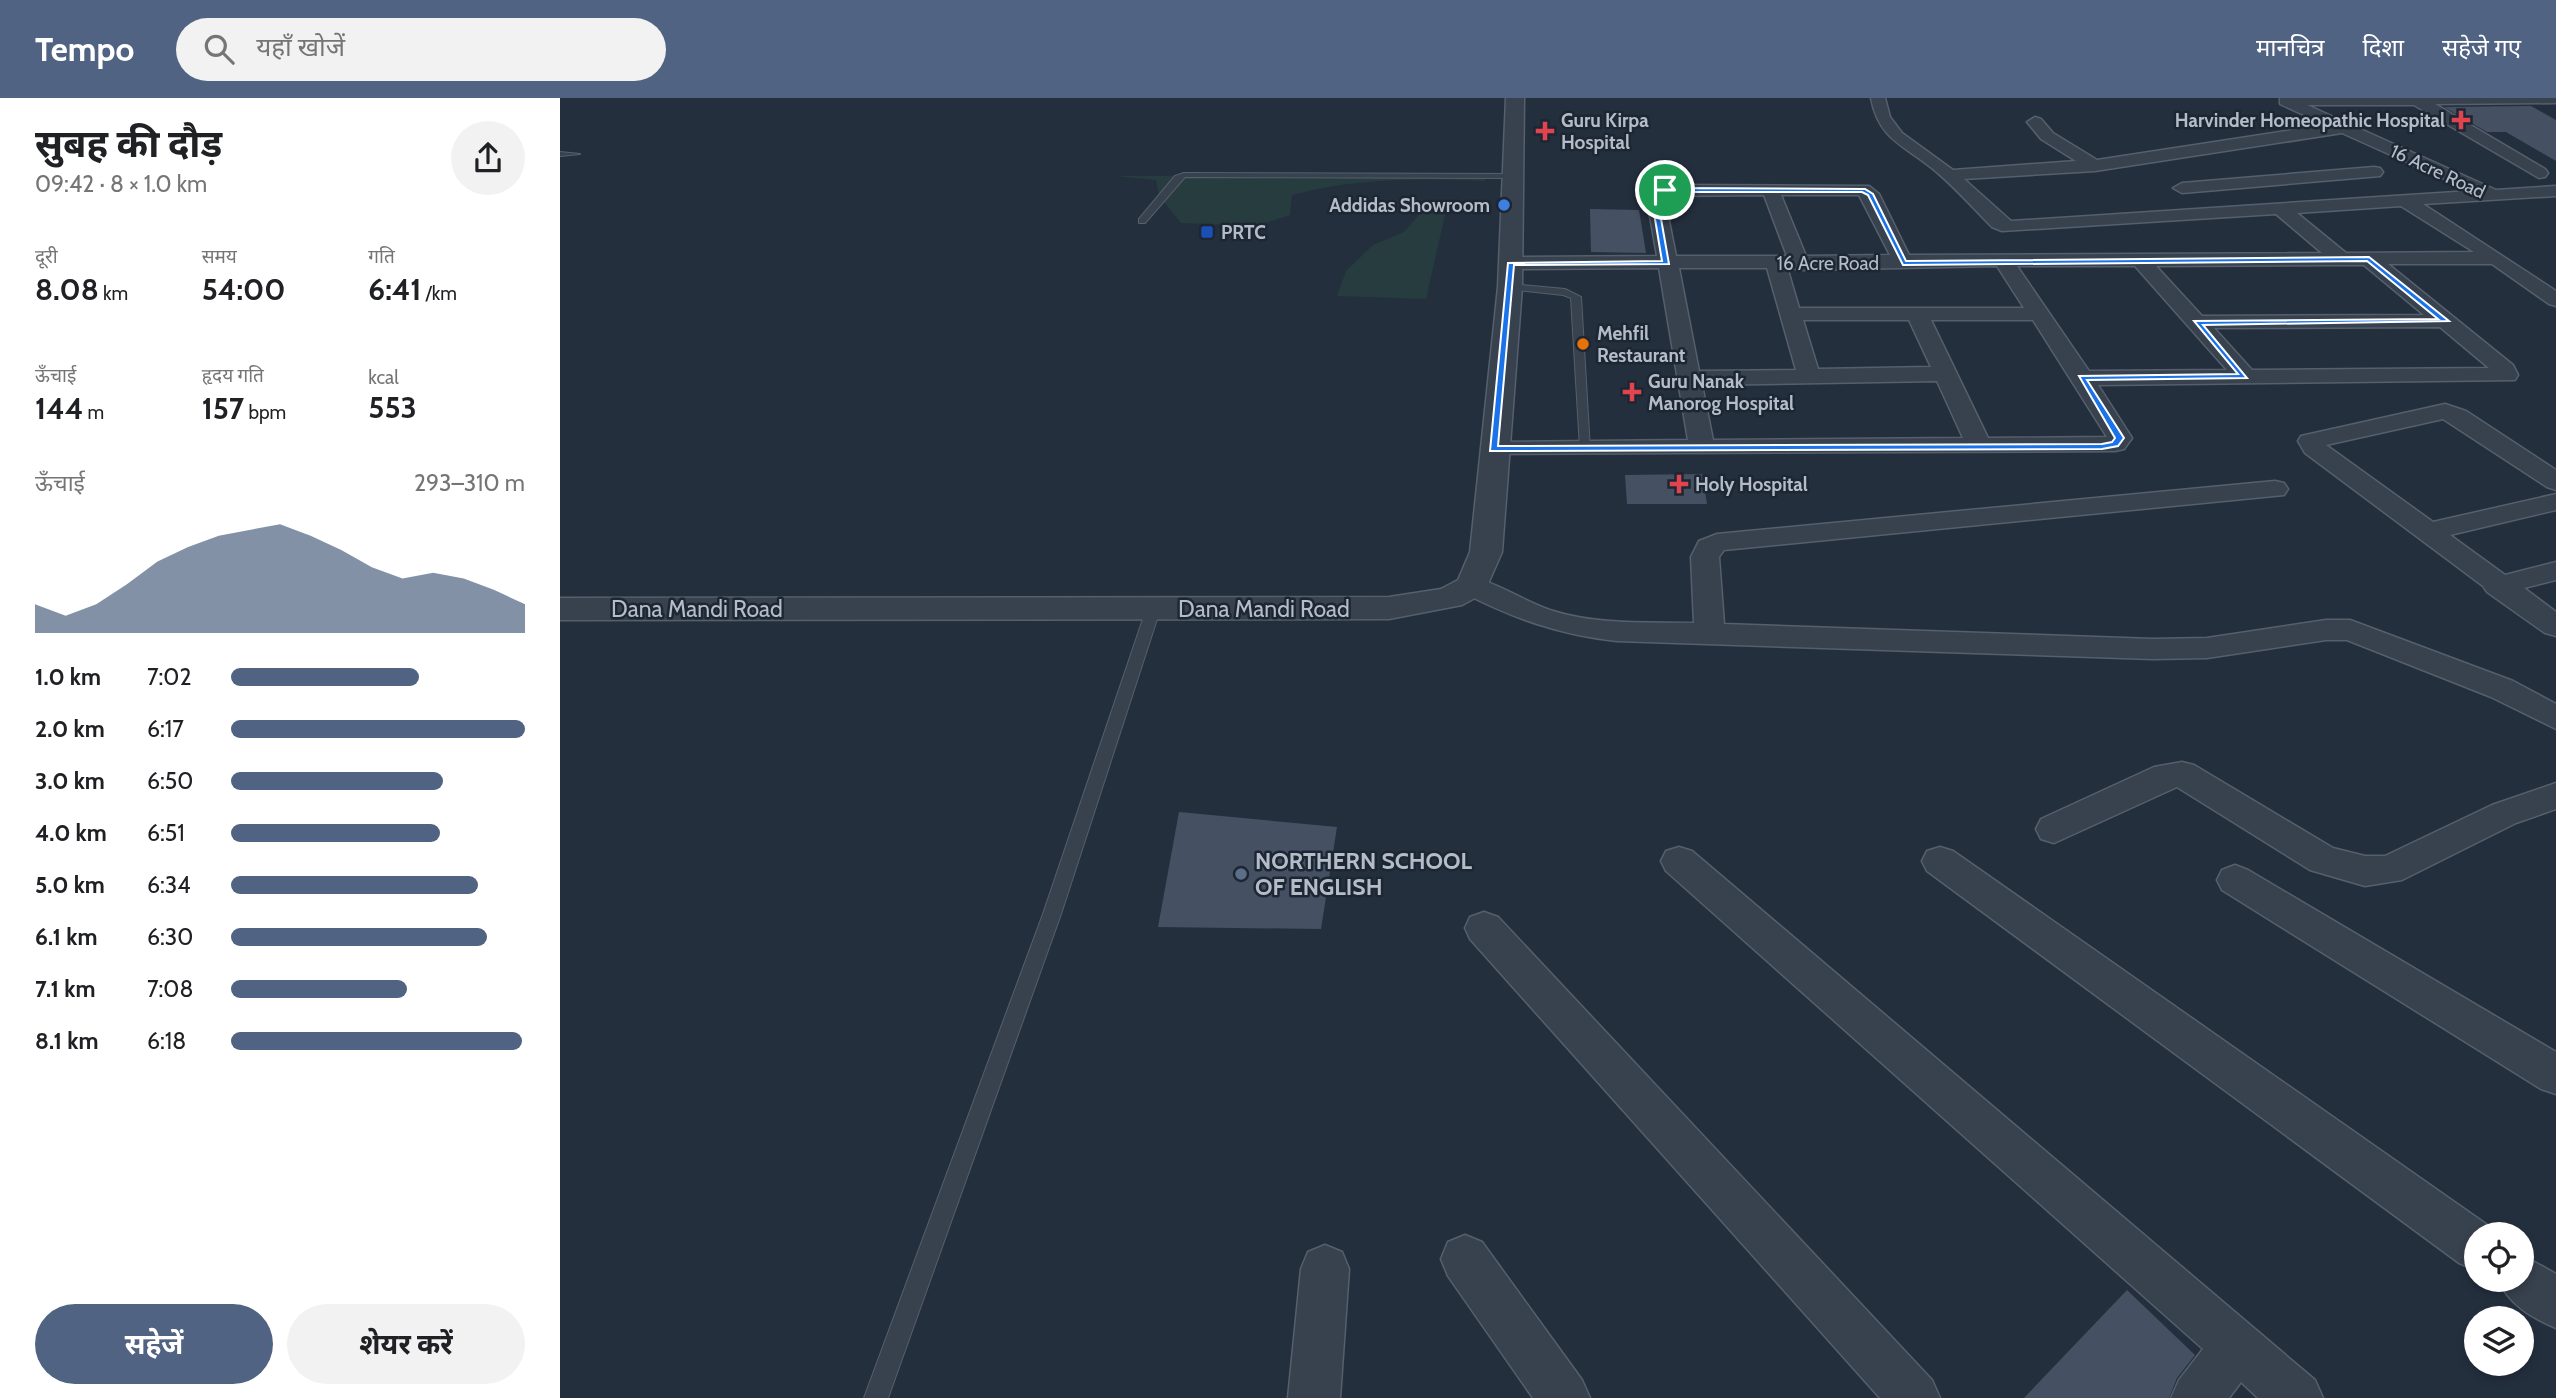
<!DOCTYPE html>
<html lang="hi">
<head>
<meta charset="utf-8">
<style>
	body { margin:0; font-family:Cabin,"Noto Sans Devanagari",sans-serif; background:#f2f2f2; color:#202124; height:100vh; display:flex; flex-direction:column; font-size:26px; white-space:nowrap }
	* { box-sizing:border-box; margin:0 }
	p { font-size:23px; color:#757577 }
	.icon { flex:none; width:38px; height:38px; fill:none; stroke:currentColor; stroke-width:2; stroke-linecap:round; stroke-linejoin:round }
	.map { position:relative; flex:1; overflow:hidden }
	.panel { display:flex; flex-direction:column; background:#fff; width:560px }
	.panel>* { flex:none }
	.fabs { position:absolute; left:1904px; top:1124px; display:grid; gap:14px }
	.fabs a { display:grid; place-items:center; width:70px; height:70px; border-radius:50%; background:#fff; box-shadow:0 4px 10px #0003; font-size:35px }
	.pin { position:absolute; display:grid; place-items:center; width:60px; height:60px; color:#fff; margin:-30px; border:4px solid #fff; border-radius:50%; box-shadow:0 2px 7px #0007 }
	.round { display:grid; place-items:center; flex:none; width:74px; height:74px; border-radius:37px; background:#f2f2f2 }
	.overview { display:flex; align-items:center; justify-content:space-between; height:119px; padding:0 35px }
	h1 { font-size:38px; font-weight:700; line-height:52px }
	.metrics { display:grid; grid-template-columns:repeat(3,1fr); gap:10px; height:119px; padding:7px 35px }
	.metrics div { display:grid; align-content:center }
	.metrics b { font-size:30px; font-weight:700 }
	.metrics small { font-size:19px; font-weight:400 }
	.metrics p { font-size:19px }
	.chart { height:196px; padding:14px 35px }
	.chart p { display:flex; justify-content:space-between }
	.chart svg { width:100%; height:126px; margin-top:7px; fill:#506383; opacity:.7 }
	.button { display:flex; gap:14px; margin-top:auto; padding:14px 35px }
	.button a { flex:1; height:80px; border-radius:42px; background:#506383; color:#fff; font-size:28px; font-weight:700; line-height:80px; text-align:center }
	.button a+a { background:#f2f2f2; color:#202124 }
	ul { padding:0 35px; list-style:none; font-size:23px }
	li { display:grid; grid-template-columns:112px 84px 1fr; align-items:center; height:52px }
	li i { height:18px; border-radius:9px; background:#506383 }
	header { display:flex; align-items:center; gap:42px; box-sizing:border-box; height:98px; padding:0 35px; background:#506383; color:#fff }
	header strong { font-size:33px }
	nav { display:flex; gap:38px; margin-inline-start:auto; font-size:24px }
	.search { width:490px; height:63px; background:#f2f2f2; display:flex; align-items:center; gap:18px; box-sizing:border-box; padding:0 24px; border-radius:38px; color:#757577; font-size:26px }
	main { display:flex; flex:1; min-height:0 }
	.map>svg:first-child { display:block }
	.green { fill:#263c3f }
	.building { fill:#455162 }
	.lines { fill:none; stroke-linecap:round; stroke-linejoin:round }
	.service-casing { stroke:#565f6c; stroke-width:2 }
	.minor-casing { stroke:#565f6c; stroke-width:3 }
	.tertiary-casing { stroke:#565f6c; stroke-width:3 }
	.service { fill:#38414e; fill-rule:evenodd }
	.minor { fill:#38414e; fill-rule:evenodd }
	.tertiary { fill:#38414e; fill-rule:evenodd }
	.route { fill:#1a73e8; stroke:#fff; stroke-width:2; fill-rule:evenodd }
	.health-dot { fill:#e0444e; stroke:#1d2633; stroke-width:2.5 }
	.shop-dot { fill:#3f7fe0; stroke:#1d2633; stroke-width:2.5 }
	.transit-dot { fill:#1a4fb4; stroke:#1d2633; stroke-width:2.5 }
	.food-dot { fill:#e8710a; stroke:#1d2633; stroke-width:2.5 }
	.service-dot { fill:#5c6f8a; stroke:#1d2633; stroke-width:2.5 }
	.labels { text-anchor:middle; stroke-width:5; stroke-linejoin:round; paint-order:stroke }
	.far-poi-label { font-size:19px; font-weight:bold; fill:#b4bcc9; stroke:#1d2633; text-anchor:start }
	.far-street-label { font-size:19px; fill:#b4bcc9; stroke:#1d2633 }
	.street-label { font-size:23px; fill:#b4bcc9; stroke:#1d2633 }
	.poi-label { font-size:23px; font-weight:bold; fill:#b4bcc9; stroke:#1d2633; text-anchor:start }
</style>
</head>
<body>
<header>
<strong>Tempo</strong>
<div class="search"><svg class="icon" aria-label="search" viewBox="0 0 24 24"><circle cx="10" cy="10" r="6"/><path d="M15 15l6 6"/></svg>यहाँ खोजें</div>
<nav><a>मानचित्र</a><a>दिशा</a><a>सहेजे गए</a></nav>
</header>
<main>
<section class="panel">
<div class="overview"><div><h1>सुबह की दौड़</h1><p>09:42 · 8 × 1.0 km</p></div><a class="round"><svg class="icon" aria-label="share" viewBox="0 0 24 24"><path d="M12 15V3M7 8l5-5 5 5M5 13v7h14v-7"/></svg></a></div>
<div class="metrics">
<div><p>दूरी</p><b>8.08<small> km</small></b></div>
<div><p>समय</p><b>54:00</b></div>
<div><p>गति</p><b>6:41<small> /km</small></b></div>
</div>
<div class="metrics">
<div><p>ऊँचाई</p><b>144<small> m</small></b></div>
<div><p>हृदय गति</p><b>157<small> bpm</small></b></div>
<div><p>kcal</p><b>553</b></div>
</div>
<div class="chart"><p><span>ऊँचाई</span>293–310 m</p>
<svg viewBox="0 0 160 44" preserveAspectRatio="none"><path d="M0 44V34L10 38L20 34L30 27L40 19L50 14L60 10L70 8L80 6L90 10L100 15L110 21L120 25L130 23L140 25L150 29L160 34V44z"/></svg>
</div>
<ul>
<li><b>1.0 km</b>7:02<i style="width:64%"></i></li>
<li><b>2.0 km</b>6:17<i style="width:100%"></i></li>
<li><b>3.0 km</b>6:50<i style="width:72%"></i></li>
<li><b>4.0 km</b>6:51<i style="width:71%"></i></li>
<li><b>5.0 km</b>6:34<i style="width:84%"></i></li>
<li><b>6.1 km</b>6:30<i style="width:87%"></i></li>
<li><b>7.1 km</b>7:08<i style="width:60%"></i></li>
<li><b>8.1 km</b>6:18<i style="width:99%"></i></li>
</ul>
<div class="button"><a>सहेजें</a><a>शेयर करें</a></div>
</section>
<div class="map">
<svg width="1996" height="1300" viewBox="0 0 1996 1300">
	<rect width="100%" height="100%" fill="#242f3e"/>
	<g class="green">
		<path d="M924 77 925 83C860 80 796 80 732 97L730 117 696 128 621 125 599 98 596 82 556 78Z"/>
		<polygon points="887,108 866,201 777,198 786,173 813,147 844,134 866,109"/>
	</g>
	<g class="building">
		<polygon points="1971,8 1996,22 1996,63 1946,34 1927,34 1884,9"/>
		<polygon points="1030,111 1079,112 1086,155 1031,154"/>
		<polygon points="1142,376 1147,406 1067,406 1065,377"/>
		<polygon points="619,714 777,729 761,831 598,829"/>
		<polygon points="1567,1192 1635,1257 1617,1280 1609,1300 1464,1300"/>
	</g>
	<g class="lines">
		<defs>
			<g id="service">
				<polygon points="0,54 20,56 0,58"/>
				<polygon points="624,75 953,76 957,78 953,80 625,79 585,125 579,125 579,121 615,78"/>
				<polygon points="950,186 1005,191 1021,199 1030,352 1026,354 1020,350 1011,200 1003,197 947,191 947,187"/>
				<polygon points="593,508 600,512 501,816 328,1300 304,1300 483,816 586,512"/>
			</g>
			<g id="minor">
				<path d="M1311 0H1325L1330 19 1342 35 1393 72 1516 63 1481 41 1467 24 1475 19 1481 21 1493 35 1537 62 1766 27 1720 6V0H1996V5L1875 6 1985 71 1988 75 1985 79 1979 80 1854 7H1747L1936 92 1996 88V98L1863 106 1996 193V208L1989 206 1932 166H1828L1953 267 1958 277 1955 282 1538 287 1572 340 1564 351 1555 353 924 356 921 351 924 346 933 344 1128 342 1099 170 951 171 941 165 951 159 1097 158 1086 95 1089 91 1106 87 1309 88 1319 96 1349 157 1762 155 1716 116 1442 133 1432 129C1413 110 1394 88 1373 71 1344 47 1319 42 1311 0ZM1782 35 1911 93 1451 123 1404 81 1535 73ZM1204 97 1227 158H1116L1104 98ZM1221 97H1299L1330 157 1246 158ZM1841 108 1914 154 1786 155 1737 115ZM1781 167H1804L1864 217 1642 218 1596 168ZM1437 168 1464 210H1239L1227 169 1240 172ZM1457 168H1575L1667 272 1529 273ZM1119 170H1207L1236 272 1139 273ZM1243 222H1349L1371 269 1258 271ZM1371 222H1473L1547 339 1428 340ZM1880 229 1929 270 1692 272 1654 230ZM1377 283 1403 340 1153 342 1142 287Z"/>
				<polygon points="1814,69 1820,70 1823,74 1820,78 1622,95 1613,90 1622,85"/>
				<polygon points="1885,306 1906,313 1996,372 1996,392 1987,389 1883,321 1766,347 1873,424 1996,396 1996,412 1890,437 1945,477 1996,464 1996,482 1964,490 1996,514 1996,538 1985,535 1927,494 1923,488 1745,355 1738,343 1741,338"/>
				<path d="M1715 383 1724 385 1728 391 1724 397 1164 452 1159 459 1164 526 1593 541 1647 540 1766 522H1790L1953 583 1996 606V631L1931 599 1787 542H1766L1647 560 1593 561 1057 543C1000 537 952 520 902 494L898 488 902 482 912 479C940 486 965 504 993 513 1038 527 1088 524 1134 525L1131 459 1139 443 1157 436Z"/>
				<polygon points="1622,664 1634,667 1773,750 1805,758 1825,758 1932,707 1996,685 1996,711 1956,725 1842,782 1805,788 1750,772 1617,689 1494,745 1481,741 1476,731 1481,721 1594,669"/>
				<polygon points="1119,749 1132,753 1755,1282 1763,1300 1698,1300 1681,1284 1669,1300 1611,1300 1619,1282 1643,1251 1106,773 1101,763 1106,753"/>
				<polygon points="1380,749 1393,753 1933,1131 1935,1136 1916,1136 1916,1172 1899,1165 1367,773 1362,763 1367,753"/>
				<polygon points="1675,767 1688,772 1996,954 1996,996 1981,991 1662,792 1657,782 1662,772"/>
				<polygon points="924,814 938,819 1372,1282 1380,1300 1320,1300 910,841 905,830 910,819"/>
				<polygon points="905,1137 922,1144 1022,1282 1030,1300 973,1300 888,1178 881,1161 888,1144"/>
				<polygon points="765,1147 782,1154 789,1171 780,1300 728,1300 741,1171 748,1154"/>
				<path d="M1962 1157 1996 1176V1230C1972 1220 1948 1206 1938 1181H1962Z"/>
			</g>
			<polygon id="tertiary" points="946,0 964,0 962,189 942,454 924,495 902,507 829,521 0,522 0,500 829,499 881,491 898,482 910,454 938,189"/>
		</defs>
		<use href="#service" class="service-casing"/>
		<use href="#minor" class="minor-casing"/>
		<use href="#tertiary" class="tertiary-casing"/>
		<use href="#service" class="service"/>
		<use href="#minor" class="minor"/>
		<use href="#tertiary" class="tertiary"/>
	</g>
	<path class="route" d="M1105 90 1305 91 1313 96 1346 163 1809 159 1889 223 1643 227 1687 280 1527 282 1564 340 1558 348 1542 351 930 353 948 165 1102 163 1091 97ZM1106 94H1302L1308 97 1343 167 1807 163 1878 221 1634 223 1678 276 1519 278 1555 340 1552 344 1542 346 938 348 954 167 1109 166 1097 98Z"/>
	<g class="health-dot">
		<path d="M1897.5 11.5h7v7h7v7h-7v7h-7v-7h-7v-7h7z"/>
		<path d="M981.5 22.5h7v7h7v7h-7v7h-7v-7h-7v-7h7z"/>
		<path d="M1068.5 283.5h7v7h7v7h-7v7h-7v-7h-7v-7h7z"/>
		<path d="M1115.5 375.5h7v7h7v7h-7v7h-7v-7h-7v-7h7z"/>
	</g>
	<circle class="shop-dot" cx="944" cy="107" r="7"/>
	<rect class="transit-dot" x="640" y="127" width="14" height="14" rx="3.5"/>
	<circle class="food-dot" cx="1023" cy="246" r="7"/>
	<circle class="service-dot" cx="681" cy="776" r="7"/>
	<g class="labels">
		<g class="far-poi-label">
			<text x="1001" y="29">Guru Kirpa<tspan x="1001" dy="22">Hospital</tspan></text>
			<text x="1885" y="29" text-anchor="end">Harvinder Homeopathic Hospital</text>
			<text x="930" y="114" text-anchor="end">Addidas Showroom</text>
			<text x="661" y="141">PRTC</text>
			<text x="1037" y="242">Mehfil<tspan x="1037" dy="22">Restaurant</tspan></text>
			<text x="1088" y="290">Guru Nanak<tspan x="1088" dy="22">Manorog Hospital</tspan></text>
			<text x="1135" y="393">Holy Hospital</text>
		</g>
		<g class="far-street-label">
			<text transform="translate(1878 73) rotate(25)" y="7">16 Acre Road</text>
			<text x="1268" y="172">16 Acre Road</text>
		</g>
		<g class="street-label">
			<text x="137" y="519">Dana Mandi Road</text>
			<text x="704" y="519">Dana Mandi Road</text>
		</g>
		<g class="poi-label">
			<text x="695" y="771">NORTHERN SCHOOL<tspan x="695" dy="26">OF ENGLISH</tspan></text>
		</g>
	</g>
</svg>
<div class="fabs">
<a><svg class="icon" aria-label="locate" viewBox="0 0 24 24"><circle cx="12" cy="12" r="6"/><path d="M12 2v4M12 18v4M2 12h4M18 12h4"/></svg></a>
<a><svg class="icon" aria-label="layers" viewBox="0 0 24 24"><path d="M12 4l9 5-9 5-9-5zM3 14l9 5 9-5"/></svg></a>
</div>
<div class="pin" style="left:1105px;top:92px;background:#1e9e55"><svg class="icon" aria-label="arrive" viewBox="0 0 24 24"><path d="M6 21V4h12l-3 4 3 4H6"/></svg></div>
</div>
</main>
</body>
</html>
